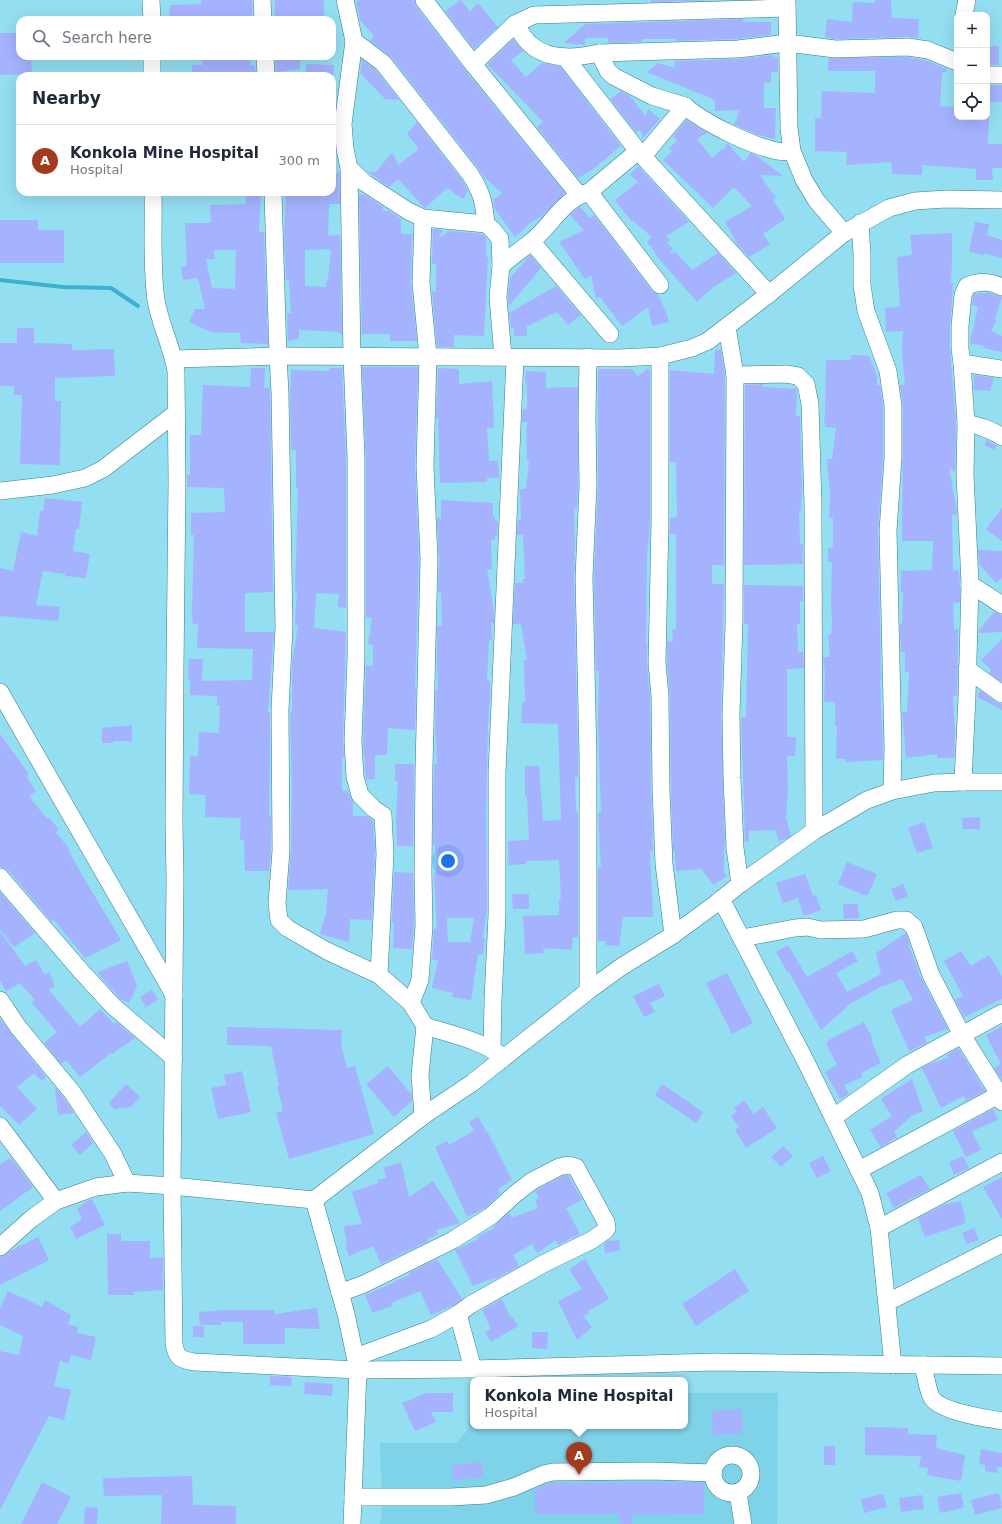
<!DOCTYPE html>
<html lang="en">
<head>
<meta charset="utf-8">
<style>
	body { margin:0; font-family:"DejaVu Sans",sans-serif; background:#f2f2f3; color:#1f2937 }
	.controls { position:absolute; right:12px; top:12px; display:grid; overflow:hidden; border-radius:8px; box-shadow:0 4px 16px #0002 }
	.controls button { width:36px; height:36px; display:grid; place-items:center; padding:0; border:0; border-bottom:1px solid #e0e1e3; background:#fff; color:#1f2937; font:20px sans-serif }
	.you { position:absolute; left:448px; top:861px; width:14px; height:14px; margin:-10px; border:3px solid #fff; border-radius:50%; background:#1a73e8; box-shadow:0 0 0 6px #1a73e833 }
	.badge { display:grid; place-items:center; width:26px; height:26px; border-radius:50%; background:#a23a1d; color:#fff; font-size:13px; font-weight:700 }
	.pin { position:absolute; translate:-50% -33px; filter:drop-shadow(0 1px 2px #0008) }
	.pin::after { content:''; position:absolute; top:21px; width:14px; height:12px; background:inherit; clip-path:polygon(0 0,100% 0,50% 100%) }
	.popup { position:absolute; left:470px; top:1377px; width:218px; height:52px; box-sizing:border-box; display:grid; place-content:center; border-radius:8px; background:#fff; filter:drop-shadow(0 1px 3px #0005); font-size:13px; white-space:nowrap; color:#747a83 }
	.popup b { font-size:15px; color:#1f2937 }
	.popup::after { content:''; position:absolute; left:50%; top:100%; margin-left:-8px; border:8px solid transparent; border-top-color:#fff }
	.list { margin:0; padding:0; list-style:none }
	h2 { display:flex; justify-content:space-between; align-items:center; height:52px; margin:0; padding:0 16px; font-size:17px }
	h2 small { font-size:13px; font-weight:400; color:#747a83 }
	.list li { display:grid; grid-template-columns:26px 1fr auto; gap:12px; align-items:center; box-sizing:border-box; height:72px; padding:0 16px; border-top:1px solid #e0e1e3 }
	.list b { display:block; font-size:15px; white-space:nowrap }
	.list p { margin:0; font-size:13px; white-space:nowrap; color:#747a83 }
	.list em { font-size:13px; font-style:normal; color:#747a83 }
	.icon { flex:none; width:22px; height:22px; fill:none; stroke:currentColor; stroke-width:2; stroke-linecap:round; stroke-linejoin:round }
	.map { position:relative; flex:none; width:1002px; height:1524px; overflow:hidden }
	.search { position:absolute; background:#fff; box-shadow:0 4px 16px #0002; left:16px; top:16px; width:320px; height:44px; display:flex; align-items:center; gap:10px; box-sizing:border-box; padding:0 14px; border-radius:12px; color:#747a83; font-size:15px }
	.panel { position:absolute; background:#fff; box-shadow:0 4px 16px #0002; left:16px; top:72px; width:320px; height:124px; border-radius:12px }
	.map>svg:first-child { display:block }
</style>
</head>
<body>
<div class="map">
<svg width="1002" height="1524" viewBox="0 0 1002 1524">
	<rect width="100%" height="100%" fill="#94def1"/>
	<polygon fill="#7fd3e8" points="472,1393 473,1426 685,1426 685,1393 778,1393 777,1524 380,1524 382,1508 380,1443 456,1443 468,1429"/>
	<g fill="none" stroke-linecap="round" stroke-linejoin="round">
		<polyline stroke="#3cb2cd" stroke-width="4" points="0,280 63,287 111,288 138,306"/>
	</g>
	<g fill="#a5b2fe" fill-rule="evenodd">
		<polygon points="201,0 252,0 252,20 169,20 170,5 201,4"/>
		<polygon points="275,0 324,0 324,20 274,20"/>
		<polygon points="360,0 414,0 416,6 465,70 565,193 542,216 530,223 515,237 494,208 493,200 502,193 483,176 478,168 391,57 370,41 374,36 360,20 356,2"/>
		<polygon points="461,0 470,12 478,3 498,27 474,49 445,11"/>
		<polygon points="651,0 715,0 651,2"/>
		<polygon points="875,0 891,0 892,18 919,19 918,38 908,37 835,39 825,37 827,19 852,22 853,2 875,3"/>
		<polygon points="743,19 743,22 771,22 771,35 737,39 676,41 676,39 642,39 642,42 608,43 608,38 585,38 585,45 564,43 585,24"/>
		<polygon points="0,33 20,33 20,56 31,56 32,74 0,75"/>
		<polygon points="513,39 523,51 511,60 526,77 542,63 560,66 621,146 592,170 578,178 537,127 543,122 487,64"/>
		<rect x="987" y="46" width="12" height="19"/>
		<polygon points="774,55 774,57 778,57 778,72 771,72 771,83 764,83 764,108 776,108 775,139 758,135 734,125 740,110 715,111 715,100 647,72 658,63 675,68 675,61 738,59"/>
		<polygon points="202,56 251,56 250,65 255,65 256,76 192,76 192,65 202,65"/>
		<polygon points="275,56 300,56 300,69 276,72"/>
		<polygon points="907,57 925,60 947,69 946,72 942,72 940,106 957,107 957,117 989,117 988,144 1002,144 1002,168 992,168 993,180 976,180 976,169 922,165 922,175 892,174 891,162 846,165 847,152 815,151 815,118 821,118 822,91 875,93 875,71 828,71 829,58"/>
		<polygon points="362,59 376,70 399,100 385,99 360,73"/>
		<polygon points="306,64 334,65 333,76 306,75"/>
		<rect x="987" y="85" width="15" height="17"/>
		<polygon points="621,91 630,96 646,117 648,109 660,119 642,139 642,133 639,130 636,132 610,99"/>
		<polygon points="686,120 707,133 697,139 712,158 723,148 724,150 727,143 744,162 751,153 754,154 783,176 760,175 776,198 773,200 785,219 763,234 770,244 749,257 735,242 736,241 725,222 752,206 734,187 713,208 663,160 672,151 669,148 677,141 673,136"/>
		<polygon points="417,122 462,180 468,191 463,199 447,188 425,208 398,179 389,187 368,172 376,172 392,152 398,165 419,149 407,134"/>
		<polygon points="638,166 689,222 666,236 670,240 667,243 673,249 670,253 671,254 675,252 692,270 718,253 736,273 712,288 697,302 655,254 656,253 647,242 652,237 633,221 632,222 615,200 638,182 630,175"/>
		<path d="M332,173H339L340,204H329L328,236L340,235L342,334H339L340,332L299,330V339L288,341L287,313H291L289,280H286L284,232L286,192H332ZM331,249L328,280L327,279L326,287L305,286V250Z"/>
		<path d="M246,192H261L259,232H264L268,344L241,343L240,333L211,332L189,322L195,309H205L198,278L183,280L181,267L187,266L185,223H211L210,205L246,204ZM214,250H236L235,289L212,288L206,259H215Z"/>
		<polygon points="359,194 365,195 383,207 383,211 389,211 401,219 401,234 412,234 411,284 417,341 390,341 390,334 362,334"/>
		<polygon points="580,207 590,218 594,215 652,291 658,295 666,312 669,322 652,326 648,307 622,326 600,297 596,298 591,275 585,279 559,242 584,230 570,215"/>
		<polygon points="0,220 38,220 38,230 64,230 64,263 0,263"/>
		<polygon points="975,222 989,224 987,235 1002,240 1002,258 984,253 984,255 969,252"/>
		<polygon points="433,229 443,230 438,239 449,231 482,234 486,237 486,257 488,257 484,336 454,335 454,347 437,347 432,291 436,292 436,264 432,264"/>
		<polygon points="952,233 952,258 951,283 953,283 952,300 950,325 950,349 956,423 955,473 949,466 957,514 952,515 953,570 959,571 960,584 960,602 953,603 954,629 958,629 958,650 957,696 953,696 955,735 954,758 937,758 937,754 906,758 902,712 907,712 909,672 905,672 905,652 901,652 900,624 902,624 903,592 901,592 901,571 932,570 933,541 902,541 903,406 900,385 905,385 902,352 903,331 886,332 885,308 900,307 897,257 912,255 910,235"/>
		<polygon points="530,255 541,268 509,306 508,297 510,278"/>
		<polygon points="556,286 581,315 568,325 557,312 527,326 527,336 514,336 514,327 511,328 509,313"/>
		<polygon points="982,293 991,293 1002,297 995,319 997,319 991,331 1002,336 1002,352 983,348 984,346 970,343 978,307 972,305 973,298 974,294"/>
		<polygon points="17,328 34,328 34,343 72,344 72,350 114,349 115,376 55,378 55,401 61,401 60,465 20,464 22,395 14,395 14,386 0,386 0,343 17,343"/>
		<polygon points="715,350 721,350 725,376 724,565 712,565 712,584 724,584 721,714 725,849 724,849 724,873 727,876 714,885 701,869 676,871 675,851 673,851 671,789 670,696 667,663 667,642 673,641 672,629 676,629 676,534 670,534 670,518 677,517 676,462 670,462 670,370 714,374"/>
		<polygon points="851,355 869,356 877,375 877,385 880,385 883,407 883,458 878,531 881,680 880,680 883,748 883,760 846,762 846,759 836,759 837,726 835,726 835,702 824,702 825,670 824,670 823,657 830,657 828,635 831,635 832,624 831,603 832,562 828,562 828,548 833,547 833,518 829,518 830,494 827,459 832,459 836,428 825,427 824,416 825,416 826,360 851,360"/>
		<polygon points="362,367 418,367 415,466 419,559 415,688 416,690 415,730 388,728 387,755 375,755 375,779 366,779 363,741 366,666 373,666 373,645 368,644 372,618 366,617 366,458"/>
		<polygon points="251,368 265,368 264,388 270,388 273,592 245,593 245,632 274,632 268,712 270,712 270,756 269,816 271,816 271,851 269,871 245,871 244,840 240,840 241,818 205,817 206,795 189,794 190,756 198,756 199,732 219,733 220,705 217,705 217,696 190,695 190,679 188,679 189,659 203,659 202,681 252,680 253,649 197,648 198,623 193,624 192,612 194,535 191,535 191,513 225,512 224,488 187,487 187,475 190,475 190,435 201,435 203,385 250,387"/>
		<polygon points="330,368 342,368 346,458 346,608 338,607 339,594 316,593 314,628 346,632 343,741 344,757 342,757 342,791 348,791 353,803 353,816 367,816 373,821 375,849 372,920 350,919 349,942 320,934 326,913 328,889 288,890 291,851 292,789 290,711 292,711 292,664 298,625 295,625 297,591 295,591 298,488 296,488 296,450 291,450 290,386 291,386 291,370 329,371"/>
		<polygon points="438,368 459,369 459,384 492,381 494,428 487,428 489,461 498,461 499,478 487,478 487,482 440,483 438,418 436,418"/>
		<polygon points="598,369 632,369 638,376 647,369 650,369 650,521 647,557 646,643 647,643 647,664 650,697 651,789 653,851 650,851 653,917 623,917 619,946 606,945 606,941 598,941 598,868 601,867 598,813 601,813 598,724 599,671 596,671 594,578 598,485"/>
		<polygon points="526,371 546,372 546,388 578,387 578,485 577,508 574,508 575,544 574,578 578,757 578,777 575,777 576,812 578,812 578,937 573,937 572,950 543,948 544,953 525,954 523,916 559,915 559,899 561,898 559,860 526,861 526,864 509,865 508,841 529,840 527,796 525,796 525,766 539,766 543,821 561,820 558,724 521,723 522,702 525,702 524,660 527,660 521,624 513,624 515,583 523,583 523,579 525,579 523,535 517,535 518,520 521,520 520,489 526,489 529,461 527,461 526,428 528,422 522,422 523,409 527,409 527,383 525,383"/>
		<polygon points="974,375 994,378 990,391 974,390"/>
		<polygon points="763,384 763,387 797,389 796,416 800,416 802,489 801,511 799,511 800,544 803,544 803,564 744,565 745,385"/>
		<polygon points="987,440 997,446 994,450 984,445"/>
		<polygon points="45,498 82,502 79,529 76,529 73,551 90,554 86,578 65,576 65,574 43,571 36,605 60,607 58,621 0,616 0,568 13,571 21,532 37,536 40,511 43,511"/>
		<path d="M441,500L493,503V516H495V521H498L497,536H495V540H491L492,569H487L494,612V623H491L492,639L489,640L487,681H490V704H489L488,726L486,811L487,908L483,938L485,939L483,955L478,954L471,1000L452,997L453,993L432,988L438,960H432L434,928L437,929L434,872H436L437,851H435V845H433L434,764H437L436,735H435L436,690H438L437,658V626H442L441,592H438L439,559L437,518L441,519ZM447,918H474L470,942H448Z"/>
		<polygon points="1002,508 1002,541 986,529"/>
		<polygon points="978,550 1002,551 1002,578 996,583 979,564"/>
		<polygon points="744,585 803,586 803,601 800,601 800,624 797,624 798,652 803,652 804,668 787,669 787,737 796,737 795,756 787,756 788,788 786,818 791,836 786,839 778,841 776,830 749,831 749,841 745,842 741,717 746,717 748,624 744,624"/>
		<polygon points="994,612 1002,615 1002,632 979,633 979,630"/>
		<polygon points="1002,639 1002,682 989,673 991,670 981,660"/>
		<polygon points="980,690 996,702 1002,704 1002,710 977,697"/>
		<polygon points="132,725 132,741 113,741 113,743 102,743 102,728"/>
		<polygon points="0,734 29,774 26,776 36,791 29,796 47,819 50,818 58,829 56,832 70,850 69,851 82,875 121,940 85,958 54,920 51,921 8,870 0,867"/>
		<polygon points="395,764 414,764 413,846 397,846 396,817 398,781 395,781"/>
		<polygon points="980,817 980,829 963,829 962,818"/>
		<polygon points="924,822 933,848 917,853 908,828"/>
		<polygon points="847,862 877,874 868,895 864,895 838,884"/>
		<polygon points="394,872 413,873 414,926 412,949 393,948 394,923 392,923 392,920"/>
		<polygon points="805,874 813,896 816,895 821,910 804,916 798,898 783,903 776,883"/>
		<polygon points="903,884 908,896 896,901 891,889"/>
		<polygon points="0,892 35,933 14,947 0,929"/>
		<polygon points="512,894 529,894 529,909 513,909"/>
		<polygon points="843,904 858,904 859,918 844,919"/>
		<polygon points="0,931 25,966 36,960 45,975 49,972 55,986 49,990 80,1027 100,1009 114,1024 116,1022 135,1038 112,1054 111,1053 80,1077 66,1060 61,1064 44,1043 57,1032 32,1003 35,1000 20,983 6,991 0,981"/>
		<polygon points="906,933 910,945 909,946 920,974 919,974 948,1029 924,1037 927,1043 909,1051 891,1010 913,1000 902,979 884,986 884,985 850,1004 821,1030 789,972 788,973 776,952 788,945 807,977 852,951 858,961 836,973 847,992 881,974 876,953"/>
		<polygon points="961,951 971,966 989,955 1002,976 1002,999 964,1017 955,1000 963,996 944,961"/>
		<polygon points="127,961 137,986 129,1003 120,999 97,972"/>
		<polygon points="727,973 753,1023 732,1034 706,983"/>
		<polygon points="659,984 665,996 650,1003 655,1012 644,1017 633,996"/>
		<polygon points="152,990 158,1000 146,1007 140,997"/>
		<polygon points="0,1019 46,1077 42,1081 34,1073 17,1087 37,1109 19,1125 0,1106"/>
		<polygon points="864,1022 873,1039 871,1040 881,1063 861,1073 863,1077 844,1085 849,1094 840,1099 825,1072 837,1065 826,1043 828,1042 827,1041"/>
		<polygon points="1002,1026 1002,1080 994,1068 1001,1064 986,1035"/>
		<polygon points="227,1027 342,1030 341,1044 347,1068 355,1066 374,1134 289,1159 276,1113 283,1111 277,1086 279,1086 271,1046 227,1045"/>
		<polygon points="958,1048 985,1091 966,1101 964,1096 941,1108 922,1068 932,1063 948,1058 947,1055"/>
		<polygon points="388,1066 411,1094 412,1101 394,1117 366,1084"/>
		<polygon points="242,1071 251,1112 218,1119 211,1088 226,1085 224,1075"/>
		<polygon points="912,1079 923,1111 911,1116 894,1132 897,1137 881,1147 870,1130 892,1116 881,1099"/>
		<polygon points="126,1084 140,1097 131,1107 114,1109 109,1103"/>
		<polygon points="662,1084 703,1112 696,1123 655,1095"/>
		<polygon points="55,1087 64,1098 74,1113 58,1115"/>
		<polygon points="744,1100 754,1114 763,1107 777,1128 746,1148 735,1130 739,1127 731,1116 737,1111 734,1108"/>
		<polygon points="993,1109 998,1120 972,1131 981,1150 966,1157 953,1131"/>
		<polygon points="478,1117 489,1135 512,1180 498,1189 500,1194 485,1208 467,1217 435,1147 447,1141 449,1145 474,1131 469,1122"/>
		<polygon points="86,1132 93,1143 80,1155 71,1145"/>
		<polygon points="783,1146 793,1156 781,1167 771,1157"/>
		<polygon points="823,1156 831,1171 817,1178 809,1163"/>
		<polygon points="963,1156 969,1168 954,1175 949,1162"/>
		<polygon points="11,1158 33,1187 0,1211 0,1164"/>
		<polygon points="401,1162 409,1197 433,1181 460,1223 436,1230 438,1234 427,1239 428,1241 381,1264 373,1246 349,1256 345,1245 347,1245 344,1226 362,1224 352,1192 378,1183 377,1180 387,1178 383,1168"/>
		<polygon points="568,1175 582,1200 566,1208 580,1234 558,1245 556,1240 537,1253 532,1244 513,1255 519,1266 495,1279 494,1278 473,1286 455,1250 478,1239 477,1237 494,1228 493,1227 509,1213 512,1218 538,1208 535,1200 539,1198 535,1191 562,1176"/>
		<polygon points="921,1175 930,1189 894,1208 886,1193"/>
		<polygon points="1002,1177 1002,1219 983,1187"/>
		<polygon points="92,1199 105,1225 76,1239 70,1227 82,1219 77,1209 87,1201"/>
		<polygon points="961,1201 966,1223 925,1237 918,1218 943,1205"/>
		<polygon points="974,1228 979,1240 967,1244 962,1233"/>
		<polygon points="107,1234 121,1234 121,1241 150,1241 150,1258 163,1257 163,1290 134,1292 134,1295 108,1295"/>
		<polygon points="38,1237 49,1260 0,1285 0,1257 6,1255 10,1251"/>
		<polygon points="619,1240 620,1251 605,1253 604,1244 607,1241"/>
		<polygon points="437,1259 462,1299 452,1306 431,1315 420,1291 391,1303 392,1306 372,1313 365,1295 393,1283 393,1282 410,1275 409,1273"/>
		<polygon points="585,1259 609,1299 588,1311 589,1313 583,1316 592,1327 577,1340 558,1301 582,1289 569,1269"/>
		<polygon points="735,1269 749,1291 696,1326 682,1304"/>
		<polygon points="8,1291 42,1307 45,1300 71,1315 68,1324 78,1327 77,1333 96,1337 91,1360 71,1355 68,1364 60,1360 54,1386 71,1390 64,1420 49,1416 0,1510 0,1351 19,1355 23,1336 0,1325 0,1308"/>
		<polygon points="502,1299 510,1317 512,1316 518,1326 491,1342 485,1332 491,1329 482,1310"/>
		<polygon points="317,1308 320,1329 285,1328 285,1344 243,1344 243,1322 221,1322 221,1325 200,1325 199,1312 226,1310 274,1310 274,1314"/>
		<rect x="193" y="1326" width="11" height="11"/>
		<polygon points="532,1332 548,1332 547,1349 532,1348"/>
		<polygon points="270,1376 292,1377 291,1386 270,1385"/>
		<polygon points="305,1382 333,1384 332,1396 304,1394"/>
		<polygon points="426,1393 453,1393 453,1412 431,1412 436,1422 415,1431 402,1403"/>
		<polygon points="741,1409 743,1433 713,1435 711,1411"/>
		<polygon points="865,1427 908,1428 908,1434 937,1435 936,1448 965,1455 961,1481 927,1475 928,1468 919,1467 921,1456 865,1455"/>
		<rect x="824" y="1446" width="11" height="19"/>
		<polygon points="981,1449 1002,1453 1002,1467 997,1467 997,1473 985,1471 985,1465 979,1464"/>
		<polygon points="482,1462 483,1477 453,1480 452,1465"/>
		<polygon points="192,1476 193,1505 236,1506 236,1524 161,1524 162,1495 104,1496 103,1478"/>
		<polygon points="42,1482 71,1497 57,1524 21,1524"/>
		<polygon points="684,1482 704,1483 704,1514 632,1515 632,1524 620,1524 619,1514 535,1514 535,1489 550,1483"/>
		<polygon points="961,1493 964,1508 940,1513 937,1497"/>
		<polygon points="999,1493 1002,1508 975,1515 971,1500"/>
		<polygon points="883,1494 887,1507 864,1513 861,1499"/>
		<polygon points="922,1495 924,1509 901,1512 899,1498"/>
		<polygon points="85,1507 98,1508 97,1524 84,1524"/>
	</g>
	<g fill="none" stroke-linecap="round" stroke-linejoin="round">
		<g stroke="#347f90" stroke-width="18">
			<g id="minor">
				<polyline points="151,0 152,20"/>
				<polyline points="262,0 263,20"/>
				<polyline points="345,0 354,41 343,124 345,149 349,168 365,183 408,211 423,218 486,224 493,230 500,239 501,266 498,297 503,357"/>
				<polyline points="424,0 473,64 515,24 534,15 787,8"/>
				<polyline points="787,0 789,128 792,151 804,180 816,200 844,233"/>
				<polyline points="964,15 967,0"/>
				<path d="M515,24C520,31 524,39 530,44C548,61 577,58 599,53L738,49L787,43L835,49L908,47L928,50L957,62"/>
				<path d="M354,41L383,63L470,174C482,193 484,202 486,224"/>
				<polyline points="599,53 608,71 613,76 652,96 685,106"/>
				<polyline points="152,56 152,76"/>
				<polyline points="265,56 266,76"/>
				<polyline points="565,57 638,151 769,294"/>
				<polyline points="473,64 579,195"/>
				<polyline points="987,75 1002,75"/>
				<path d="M643,156L685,106C704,123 752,146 777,151C782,152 787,151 792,151"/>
				<polyline points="349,168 352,357 356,458 356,657 353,741 355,777 360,795 374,809 383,815 385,854 379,975"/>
				<polyline points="273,192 278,356 280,393 284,627 280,710 281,851 277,903 279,920 287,928 327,951 379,975 411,1003 425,1026 420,1075 423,1116"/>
				<polyline points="589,192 660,285"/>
				<polyline points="860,223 862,254 862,285 866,311 888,371 893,406 893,458 888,531 893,748 892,791"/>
				<polyline points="532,242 610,334"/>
				<path d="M501,266C511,257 521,250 531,242C551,226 563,199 589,192L638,151"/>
				<polyline points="727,327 735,375 734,623 731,714 732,778 735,848 740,884"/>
				<polyline points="660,356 660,521 657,663 660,696 661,789 664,864 673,935"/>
				<polyline points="588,357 587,418 588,485 584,578 588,757 588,991"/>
				<polyline points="174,359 278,356 619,358 660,356 692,348 708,341 769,294 844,233 889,208 915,201 946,199 1002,200"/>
				<polyline points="962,363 1002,369"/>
				<polyline points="735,375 786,374 798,376 806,384 810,404 813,506 814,831"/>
				<path d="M966,423C979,426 991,429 1002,437"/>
				<polyline points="0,491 53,485 85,478 103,469 176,413"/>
				<polyline points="970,584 1002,605"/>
				<polyline points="967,669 1002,694"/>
				<polyline points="0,692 174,995"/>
				<path d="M963,782L967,697L970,584L965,474L966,423L962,363L960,349V326L963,295L967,286C980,281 990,281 1002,287"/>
				<polyline points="0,877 80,970 113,1006 174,1058"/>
				<polyline points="721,899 807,1064 870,1193 879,1228 893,1365"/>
				<polyline points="742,938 795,928 807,927 821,930 864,929 897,920 906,920 914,927 931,975 962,1035 994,1086 1002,1102"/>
				<polyline points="0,1000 18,1027 72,1092 113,1154 127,1183"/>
				<polyline points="411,1003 420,980 424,926 423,872 424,768 429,559 425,466 428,356 421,283 423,218"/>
				<path d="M425,1026C450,1034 479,1040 501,1055"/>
				<polyline points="492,1050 493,1000 497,915 497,773 515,358"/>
				<polyline points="834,1117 907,1065 1002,1013"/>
				<polyline points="0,1126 56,1201"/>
				<polyline points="859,1170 1002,1093"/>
				<path d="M314,1200L172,1186L174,1344C177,1359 180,1359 194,1362L358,1370L473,1369L715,1362L1002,1366"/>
				<polyline points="879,1228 1002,1162"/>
				<path d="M0,1247L31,1219L56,1201L96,1187L127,1183L172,1186L175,879L174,822L175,669L177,481L176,371C172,347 160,324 156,300C151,265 154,227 153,192"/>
				<polyline points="340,1293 364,1284 453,1240 491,1216 515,1194 532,1181 559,1167 568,1165 576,1167 606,1222 607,1228 606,1230 592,1240 545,1263 470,1305 458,1314 431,1329 356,1357"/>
				<polyline points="888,1302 1002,1244"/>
				<polyline points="458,1314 473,1369"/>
				<path d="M923,1365C925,1372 928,1393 932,1398C941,1412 986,1418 1002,1421"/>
				<circle cx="732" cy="1474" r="19"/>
				<polyline points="738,1493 743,1524"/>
				<polyline points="353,1497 451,1497 486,1495 514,1487 544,1474 553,1472 652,1471 713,1473"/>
				<polyline points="352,1524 358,1370 346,1314 314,1200 423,1116 472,1083 588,991 621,967 673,935 714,905 740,884 814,831 867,800 892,791 934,783 963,782 1002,782"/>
			</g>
		</g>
		<use href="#minor" stroke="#fff" stroke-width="17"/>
	</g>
</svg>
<div class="controls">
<button>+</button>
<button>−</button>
<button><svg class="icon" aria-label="locate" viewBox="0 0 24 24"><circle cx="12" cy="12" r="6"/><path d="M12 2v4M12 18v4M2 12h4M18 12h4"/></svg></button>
</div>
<div class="you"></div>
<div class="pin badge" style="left:579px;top:1475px">A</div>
<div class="popup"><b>Konkola Mine Hospital</b>Hospital</div>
<div class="search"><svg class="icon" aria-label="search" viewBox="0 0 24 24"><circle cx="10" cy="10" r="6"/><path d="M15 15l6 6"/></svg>Search here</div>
<section class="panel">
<h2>Nearby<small></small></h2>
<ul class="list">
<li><span class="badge">A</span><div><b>Konkola Mine Hospital</b><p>Hospital</p></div><em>300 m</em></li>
</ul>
</section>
</div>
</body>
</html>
